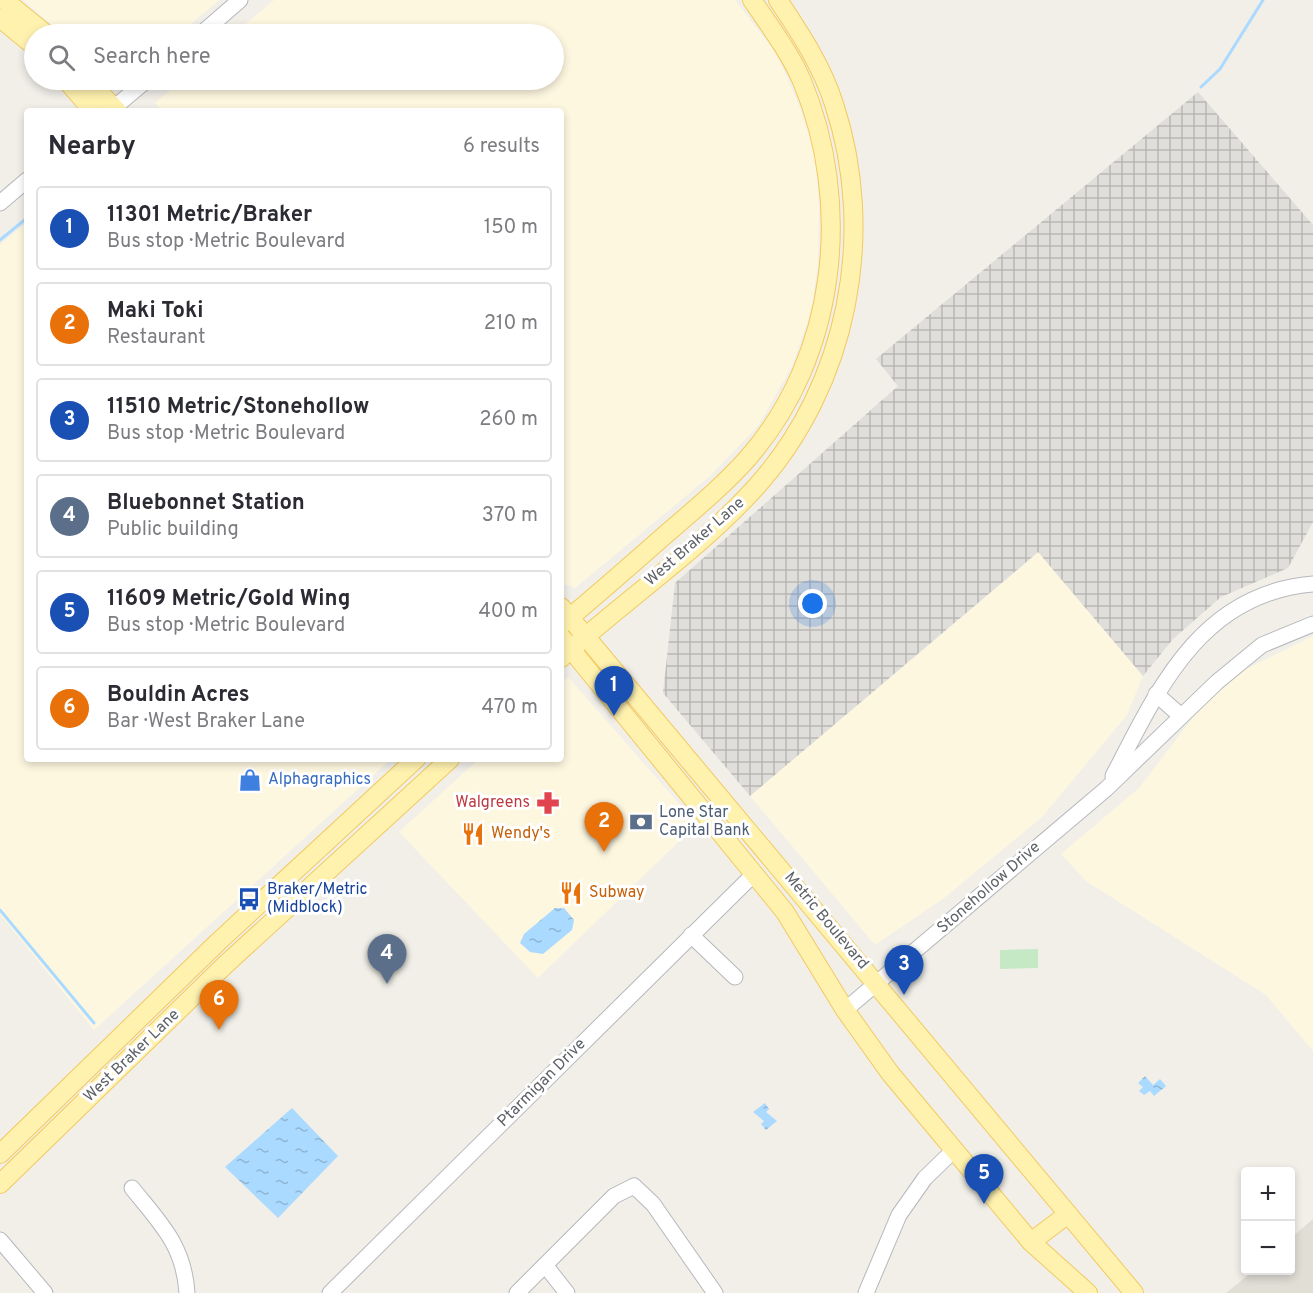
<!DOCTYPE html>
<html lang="en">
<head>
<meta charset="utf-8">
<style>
	body { margin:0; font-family:Overpass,sans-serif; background:#f7f7f7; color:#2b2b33 }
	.controls { position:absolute; right:18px; bottom:18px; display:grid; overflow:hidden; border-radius:6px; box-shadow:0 3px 9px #0003 }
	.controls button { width:54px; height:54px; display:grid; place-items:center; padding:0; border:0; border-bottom:2px solid #e1e1e2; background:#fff; color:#2b2b33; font:30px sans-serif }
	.you { position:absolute; left:813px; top:604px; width:21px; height:21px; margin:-15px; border:4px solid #fff; border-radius:50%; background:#1a73e8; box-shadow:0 0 0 9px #1a73e833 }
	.badge { display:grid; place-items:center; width:39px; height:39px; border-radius:50%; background:#7c3aed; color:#fff; font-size:20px; font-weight:700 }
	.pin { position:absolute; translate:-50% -50px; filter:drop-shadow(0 2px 3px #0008) }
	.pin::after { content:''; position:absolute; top:32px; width:21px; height:18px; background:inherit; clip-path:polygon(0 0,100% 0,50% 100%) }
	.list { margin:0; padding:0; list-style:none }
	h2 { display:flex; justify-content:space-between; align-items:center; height:78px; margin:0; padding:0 24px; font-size:26px }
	h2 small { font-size:20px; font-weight:400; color:#7c7c81 }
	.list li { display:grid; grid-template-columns:39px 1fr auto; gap:18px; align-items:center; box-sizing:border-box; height:84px; margin:0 12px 12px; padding:0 12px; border:2px solid #e1e1e2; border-radius:6px }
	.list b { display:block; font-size:22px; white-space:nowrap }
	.list p { margin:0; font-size:20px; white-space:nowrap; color:#7c7c81 }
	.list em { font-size:20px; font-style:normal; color:#7c7c81 }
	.icon { flex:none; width:33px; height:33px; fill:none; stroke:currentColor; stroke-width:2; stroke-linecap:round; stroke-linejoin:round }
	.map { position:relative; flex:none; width:1313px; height:1293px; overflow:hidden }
	.search { position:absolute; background:#fff; box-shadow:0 3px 9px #0003; left:24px; top:24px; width:540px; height:66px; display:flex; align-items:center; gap:15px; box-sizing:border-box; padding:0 21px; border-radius:33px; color:#7c7c81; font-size:22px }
	.panel { position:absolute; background:#fff; box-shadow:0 3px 9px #0003; left:24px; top:108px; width:540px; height:654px; border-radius:6px }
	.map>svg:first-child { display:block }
</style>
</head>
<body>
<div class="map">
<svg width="1313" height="1293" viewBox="0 0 1313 1293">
	<defs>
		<pattern id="industrial-grid" width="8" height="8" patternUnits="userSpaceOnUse" patternTransform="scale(1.5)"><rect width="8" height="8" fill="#e0deda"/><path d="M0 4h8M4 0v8" fill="none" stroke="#b9b8b5"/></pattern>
		<pattern id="water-ripples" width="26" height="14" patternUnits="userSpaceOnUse" patternTransform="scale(1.5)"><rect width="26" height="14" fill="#aadaff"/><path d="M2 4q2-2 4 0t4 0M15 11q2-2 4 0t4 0" fill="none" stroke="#8eb4d2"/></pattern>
	</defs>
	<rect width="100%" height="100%" fill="#f1efe8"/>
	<g fill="#fef7e0">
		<polygon points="23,0 219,0 179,34 62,34"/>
		<polygon points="274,0 735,0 776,53 799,105 815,154 819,207 818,263 811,313 792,366 758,426 710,476 575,588 561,583 561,111 162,111 155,103 182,80 554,80 554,34 234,34"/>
		<polygon points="27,222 27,759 391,759 94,1030 0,914 0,245"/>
		<polygon points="1039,552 1143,676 1127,715 1042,817 944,898 875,945 750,796"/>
		<polygon points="1313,636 1313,1051 1266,995 1086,881 1061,854 1139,788 1198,711 1244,670"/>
		<polygon points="568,677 697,824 538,978 399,832 479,759 561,759 561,684"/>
	</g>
	<polygon fill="url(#industrial-grid)" points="1198,92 1313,225 1313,522 1288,568 1221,597 1173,639 1143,676 1038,552 750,796 663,693 675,583 898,386 876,359"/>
	<polygon fill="#e1ded6" points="1313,1219 1313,1293 1226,1293 1253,1271 1290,1270 1291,1238"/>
	<polygon fill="#c5e8c5" points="1038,949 1038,968 1000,969 1000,950"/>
	<g fill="url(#water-ripples)">
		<polygon points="555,908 564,908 574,920 572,930 543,954 530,952 520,943 524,934"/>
		<polygon points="1145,1076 1153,1085 1160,1079 1166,1086 1154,1096 1150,1091 1144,1095 1139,1091 1143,1087 1138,1083"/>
		<polygon points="765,1103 769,1109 766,1112 777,1121 766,1130 761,1124 764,1121 753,1112"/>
		<polygon points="292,1108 338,1156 278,1218 225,1167"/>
	</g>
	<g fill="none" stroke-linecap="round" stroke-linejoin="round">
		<g stroke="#aadaff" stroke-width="3">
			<polyline points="1201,87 1220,69 1263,0"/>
			<polyline points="0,240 27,218"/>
			<polyline points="0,910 94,1023"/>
		</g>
		<g stroke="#b5b8bc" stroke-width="17">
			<g id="minor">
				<polyline points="201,34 240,0"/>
				<polyline points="110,111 147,80"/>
				<polyline points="0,203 27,180"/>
				<polyline points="1156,694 1181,716"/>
				<path d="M1113,776C1158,689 1201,593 1313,584"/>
				<polyline points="691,935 735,977"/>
				<polyline points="845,1010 1106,789 1217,682 1262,645 1313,624"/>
				<path d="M132,1188C160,1223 184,1245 187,1293"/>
				<polyline points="0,1240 45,1293"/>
				<polyline points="545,1265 567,1293"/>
				<polyline points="330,1293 755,873"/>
				<polyline points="517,1293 614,1196 634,1186 653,1204 715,1293"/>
				<polyline points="866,1293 899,1215 925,1178 954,1150"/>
			</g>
		</g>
		<g stroke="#f2c960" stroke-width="20">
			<g id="major">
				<polyline points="4,0 46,34"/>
				<polyline points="0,18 34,46"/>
				<polyline points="66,80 93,111"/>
				<polyline points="88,80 117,111"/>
				<polyline points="561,607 1134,1293"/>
				<path d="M562,624C597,595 631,565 665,535C694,510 723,486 748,458C837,356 853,204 802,81C790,53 769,25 752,0"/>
				<polyline points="561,637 785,912 845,1010 890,1073 1031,1242 1088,1293"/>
				<path d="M561,658C625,600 698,551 756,487C848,385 877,234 834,104C822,66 800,33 778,0"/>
				<polyline points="0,1154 218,942 416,759"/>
				<polyline points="0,1184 225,965 450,759"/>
				<polyline points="1031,1242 1068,1214"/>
			</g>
		</g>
		<use href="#minor" stroke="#fff" stroke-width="15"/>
		<use href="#major" stroke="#fff2af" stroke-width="18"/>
	</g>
	<defs>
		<g id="shop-bare" transform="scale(1.8)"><path d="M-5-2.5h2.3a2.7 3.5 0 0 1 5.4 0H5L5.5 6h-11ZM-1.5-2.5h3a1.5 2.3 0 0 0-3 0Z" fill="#3f7fe0" stroke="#fff" stroke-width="2.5" paint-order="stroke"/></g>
		<g id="pharmacy-bare" transform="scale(1.8)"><path d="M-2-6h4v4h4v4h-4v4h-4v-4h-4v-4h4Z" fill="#e0444e" stroke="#fff" stroke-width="2.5" paint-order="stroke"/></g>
		<g id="bank-bare" transform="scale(1.8)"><path d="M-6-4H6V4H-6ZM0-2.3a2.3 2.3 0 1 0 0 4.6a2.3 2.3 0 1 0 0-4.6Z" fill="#5c6f8a" stroke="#fff" stroke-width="2.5" paint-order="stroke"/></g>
		<g id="restaurant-bare" transform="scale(1.8)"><path d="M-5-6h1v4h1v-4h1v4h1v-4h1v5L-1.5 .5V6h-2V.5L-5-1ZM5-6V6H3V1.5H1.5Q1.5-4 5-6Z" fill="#e8710a" stroke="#fff" stroke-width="2.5" paint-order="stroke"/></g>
		<g id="bus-bare" transform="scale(1.8)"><path d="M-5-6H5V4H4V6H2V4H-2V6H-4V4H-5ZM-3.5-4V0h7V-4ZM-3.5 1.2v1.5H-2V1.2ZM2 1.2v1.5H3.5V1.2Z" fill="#1a4fb4" stroke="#fff" stroke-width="2.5" paint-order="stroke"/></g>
	</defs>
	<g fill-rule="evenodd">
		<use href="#shop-bare" x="250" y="780"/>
		<use href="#pharmacy-bare" x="548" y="803"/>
		<use href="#bank-bare" x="641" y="822"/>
		<use href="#restaurant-bare" x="473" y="834"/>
		<use href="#restaurant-bare" x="571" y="893"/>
		<use href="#bus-bare" x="249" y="899"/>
	</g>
	<g text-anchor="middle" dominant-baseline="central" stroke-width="6" stroke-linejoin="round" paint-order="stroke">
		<g font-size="16" fill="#5f6368" stroke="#fff">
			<text transform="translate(695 542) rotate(-41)">West Braker Lane</text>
			<text transform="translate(989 888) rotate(-41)">Stonehollow Drive</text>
			<text transform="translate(826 921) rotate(50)">Metric Boulevard</text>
			<text transform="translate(132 1056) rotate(-44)">West Braker Lane</text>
			<text transform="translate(542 1083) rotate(-45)">Ptarmigan Drive</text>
		</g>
		<g font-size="16" fill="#366cbe" stroke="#fff" text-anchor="start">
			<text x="268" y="780">Alphagraphics</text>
		</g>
		<g font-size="16" fill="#be3a42" stroke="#fff" text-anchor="end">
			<text x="530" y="803">Walgreens</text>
		</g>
		<g font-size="16" fill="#4e5e75" stroke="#fff" text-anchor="start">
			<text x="659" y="813">Lone Star<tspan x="659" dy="18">Capital Bank</tspan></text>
		</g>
		<g font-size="16" fill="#c56008" stroke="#fff" text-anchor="start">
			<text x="491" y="834">Wendy's</text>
			<text x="589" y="893">Subway</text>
		</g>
		<g font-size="16" fill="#164399" stroke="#fff" text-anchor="start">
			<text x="267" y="890">Braker/Metric<tspan x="267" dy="18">(Midblock)</tspan></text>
		</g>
	</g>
</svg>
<div class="controls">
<button>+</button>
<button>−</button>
</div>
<div class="you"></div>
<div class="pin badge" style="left:614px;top:716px;background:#1a4fb4">1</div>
<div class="pin badge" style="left:604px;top:852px;background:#e8710a">2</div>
<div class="pin badge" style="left:904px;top:995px;background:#1a4fb4">3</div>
<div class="pin badge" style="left:387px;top:984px;background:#5c6f8a">4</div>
<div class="pin badge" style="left:984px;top:1204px;background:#1a4fb4">5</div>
<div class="pin badge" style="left:219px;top:1030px;background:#e8710a">6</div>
<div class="search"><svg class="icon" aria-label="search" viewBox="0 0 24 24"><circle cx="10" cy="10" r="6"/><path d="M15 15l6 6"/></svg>Search here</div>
<section class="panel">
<h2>Nearby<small>6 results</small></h2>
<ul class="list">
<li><span class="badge" style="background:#1a4fb4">1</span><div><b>11301 Metric/Braker</b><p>Bus stop · Metric Boulevard</p></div><em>150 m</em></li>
<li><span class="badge" style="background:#e8710a">2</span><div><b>Maki Toki</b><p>Restaurant</p></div><em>210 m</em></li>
<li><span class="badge" style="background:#1a4fb4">3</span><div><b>11510 Metric/Stonehollow</b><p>Bus stop · Metric Boulevard</p></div><em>260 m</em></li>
<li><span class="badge" style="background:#5c6f8a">4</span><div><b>Bluebonnet Station</b><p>Public building</p></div><em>370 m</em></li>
<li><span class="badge" style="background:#1a4fb4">5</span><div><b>11609 Metric/Gold Wing</b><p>Bus stop · Metric Boulevard</p></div><em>400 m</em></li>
<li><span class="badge" style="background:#e8710a">6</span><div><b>Bouldin Acres</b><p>Bar · West Braker Lane</p></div><em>470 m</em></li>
</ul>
</section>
</div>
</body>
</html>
